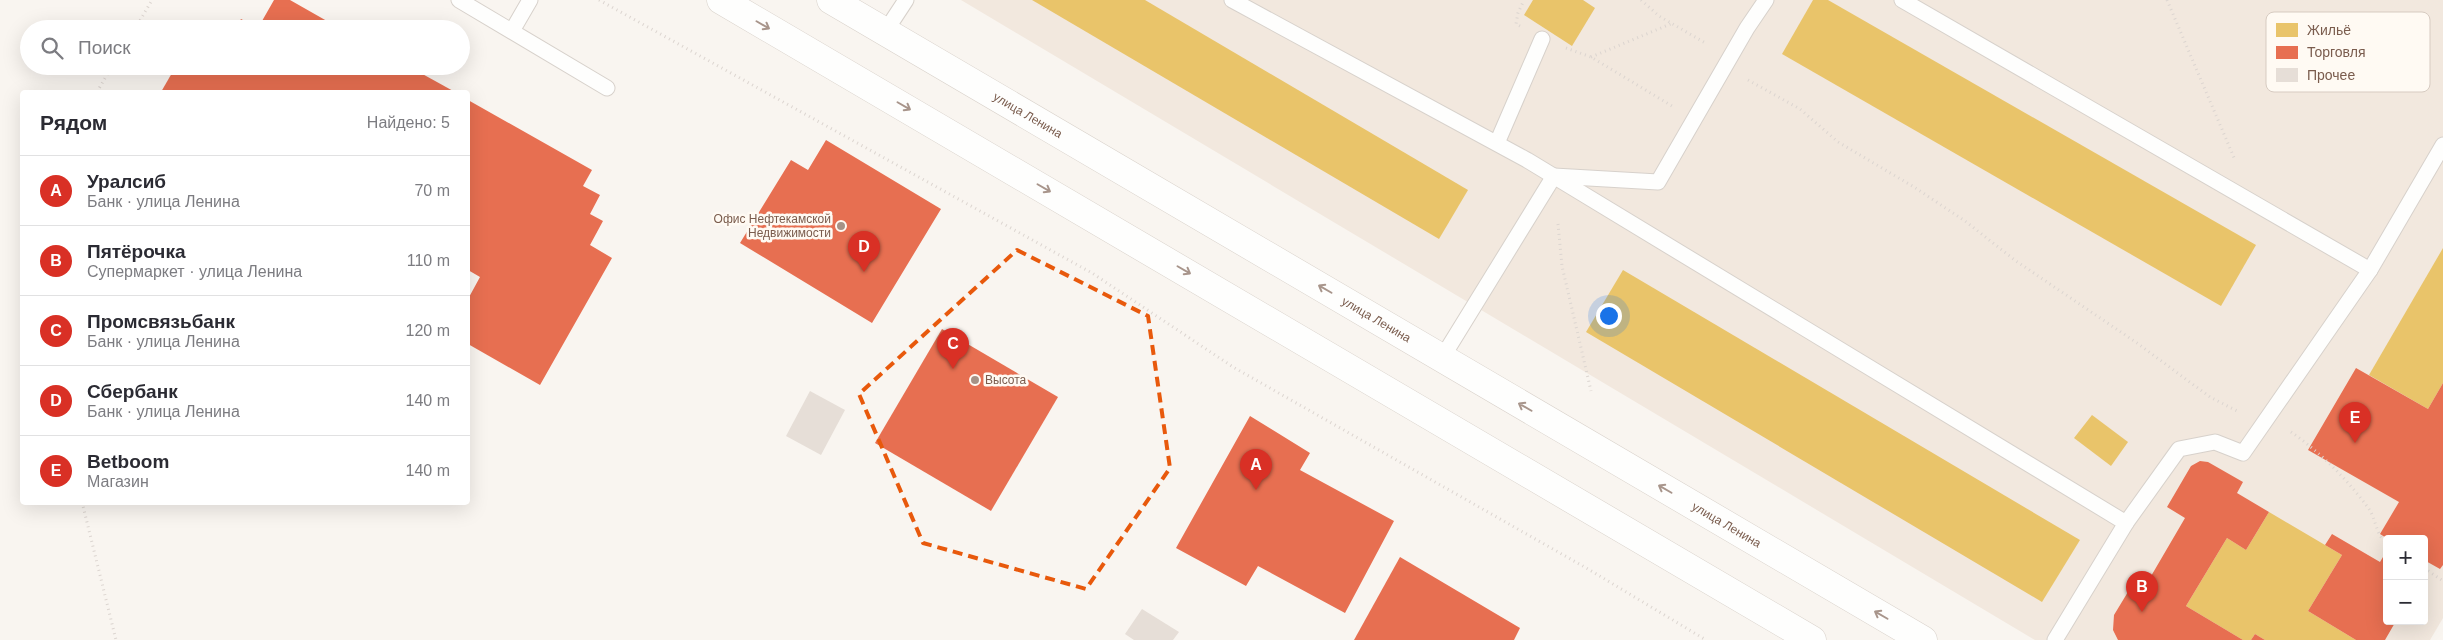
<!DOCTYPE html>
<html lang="ru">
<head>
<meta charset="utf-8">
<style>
	body { margin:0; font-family:Arial,sans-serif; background:#f7f7f7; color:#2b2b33 }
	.controls { position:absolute; right:15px; bottom:15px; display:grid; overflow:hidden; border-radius:5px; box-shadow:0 5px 20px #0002 }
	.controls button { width:45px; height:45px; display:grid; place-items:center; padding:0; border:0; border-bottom:1px solid #e1e1e2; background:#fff; color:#2b2b33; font:25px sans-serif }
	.you { position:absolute; left:1608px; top:315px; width:18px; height:18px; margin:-12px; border:4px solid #fff; border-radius:50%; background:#1a73e8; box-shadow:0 0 0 8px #1a73e833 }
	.badge { display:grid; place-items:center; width:32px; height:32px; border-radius:50%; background:#d93025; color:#fff; font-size:16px; font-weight:700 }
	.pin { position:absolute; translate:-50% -41px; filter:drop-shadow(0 1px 2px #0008) }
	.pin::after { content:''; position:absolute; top:26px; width:18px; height:15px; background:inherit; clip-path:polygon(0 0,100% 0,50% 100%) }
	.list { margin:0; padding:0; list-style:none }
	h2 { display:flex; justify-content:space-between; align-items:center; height:65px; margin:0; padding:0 20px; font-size:21px }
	h2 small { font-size:16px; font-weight:400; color:#7c7c81 }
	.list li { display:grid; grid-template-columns:32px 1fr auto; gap:15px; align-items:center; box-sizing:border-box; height:70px; padding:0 20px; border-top:1px solid #e1e1e2 }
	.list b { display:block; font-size:19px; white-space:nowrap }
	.list p { margin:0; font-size:16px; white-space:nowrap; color:#7c7c81 }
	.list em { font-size:16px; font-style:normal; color:#7c7c81 }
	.icon { flex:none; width:28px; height:28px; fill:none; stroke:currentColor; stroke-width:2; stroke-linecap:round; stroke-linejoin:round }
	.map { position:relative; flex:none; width:2443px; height:640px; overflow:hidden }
	.search { position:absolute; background:#fff; box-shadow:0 5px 20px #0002; left:20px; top:20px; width:450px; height:55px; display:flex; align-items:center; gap:12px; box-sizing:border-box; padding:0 18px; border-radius:28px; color:#7c7c81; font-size:19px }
	.panel { position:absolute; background:#fff; box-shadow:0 5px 20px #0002; left:20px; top:90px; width:450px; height:415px; border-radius:5px }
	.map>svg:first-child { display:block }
</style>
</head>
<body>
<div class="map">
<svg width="2443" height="640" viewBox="0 0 2443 640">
	<rect width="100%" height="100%" fill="#f9f5f0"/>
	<path fill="#f2e8de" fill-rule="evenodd" d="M961,0H2443V618L2430,640H2035ZM2387,539H2424V621H2387Z"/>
	<g fill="#e9c46a">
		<polygon points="1032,0 1145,0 1468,190 1439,239"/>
		<polygon points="1533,0 1583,0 1595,8 1572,46 1524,15"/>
		<polygon points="1813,0 1828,0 2256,245 2221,306 1782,54"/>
		<polygon points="2443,248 2443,383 2428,409 2369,375"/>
		<polygon points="1623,270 2080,540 2042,602 1586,332"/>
		<polygon points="2092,415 2128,442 2111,466 2074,438"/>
		<polygon points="2269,512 2342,555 2308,611 2356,640 2265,640 2255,634 2251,640 2243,640 2186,606 2227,538 2246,550"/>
	</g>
	<g fill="#e76f51">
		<polygon points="274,0 290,0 341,29 235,29 241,19 258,28"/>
		<polygon points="219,24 228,29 216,29"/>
		<polygon points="176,66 408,66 455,92 161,92"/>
		<polygon points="468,100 592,170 583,186 600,195 590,214 603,221 590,245 612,258 540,385 468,344 468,299 480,277 468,270"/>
		<polygon points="826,140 941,209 872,323 740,243 791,160 808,170"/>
		<polygon points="942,329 1058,397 991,511 875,443"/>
		<polygon points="2356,368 2428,409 2443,383 2443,565 2440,569 2424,560 2424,539 2388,539 2380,534 2399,502 2308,450"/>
		<polygon points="1250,416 1310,453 1300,470 1394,521 1345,613 1258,566 1246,586 1176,548"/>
		<polygon points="2200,461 2208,462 2243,482 2237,493 2269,512 2246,550 2227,538 2186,606 2243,640 2118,640 2113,630 2114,615 2137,577 2147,583 2185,518 2167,507 2191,466"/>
		<polygon points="2332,534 2380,562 2383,557 2387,559 2387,621 2396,621 2385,640 2356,640 2308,611 2342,555 2325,545"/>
		<polygon points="1400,557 1520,628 1514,640 1354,640"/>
		<polygon points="2255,634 2265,640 2251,640"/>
	</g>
	<g fill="#e6ded7">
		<polygon points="810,391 845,410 821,455 786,436"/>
		<polygon points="1142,609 1179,632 1173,640 1134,640 1125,634"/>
	</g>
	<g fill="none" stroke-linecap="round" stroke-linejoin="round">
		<g stroke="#d7d1cb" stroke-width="17">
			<g id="lane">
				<polyline points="459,0 607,88"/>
				<polyline points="1232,0 1527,160 2126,523 2055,640"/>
				<polyline points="1902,0 2370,270"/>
				<polyline points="512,31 530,0"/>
				<polyline points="885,32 906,0"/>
				<polyline points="1497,143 1542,39"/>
				<polyline points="1442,358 1554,176 1658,182 1747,28 1766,0"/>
				<polyline points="2126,523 2179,449 2215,442 2243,453 2370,270 2443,145"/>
			</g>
		</g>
		<g stroke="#d9d2cb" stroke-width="29">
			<g id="secondary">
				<polyline points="721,0 1812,640"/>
				<path id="s1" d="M831,0L1923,640"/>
			</g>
		</g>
		<g stroke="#dcd5d0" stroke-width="3" stroke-dasharray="1 4" stroke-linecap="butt">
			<polyline points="599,0 1092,273 1233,367 1588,569 1706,640"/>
			<polyline points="1641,0 1659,16 1707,44"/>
			<polyline points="2167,0 2235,160"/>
			<polyline points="1520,26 1516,24 1518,13 1524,0"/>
			<polyline points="135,29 152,0"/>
			<polyline points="1566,48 1591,57 1672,106"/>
			<polyline points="1591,57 1673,23"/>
			<polyline points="1748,80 1800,109 1838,142 1914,187 1965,221 2016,261 2137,343 2210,397 2239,412"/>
			<polyline points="97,92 112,66"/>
			<polyline points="1558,224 1562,266 1591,391"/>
			<polyline points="22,256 22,264"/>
			<path d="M2291,432C2320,452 2348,480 2369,509C2376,519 2376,536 2387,543"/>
			<polyline points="82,502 116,640"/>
			<polyline points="2424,568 2443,581"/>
		</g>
		<use href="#lane" stroke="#fefefd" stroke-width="15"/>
		<use href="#secondary" stroke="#fefefd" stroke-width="28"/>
	</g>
	<defs><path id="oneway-shaft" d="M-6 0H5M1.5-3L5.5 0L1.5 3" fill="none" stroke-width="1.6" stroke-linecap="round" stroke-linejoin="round" transform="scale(1.25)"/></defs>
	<g stroke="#a8958b">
		<use href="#oneway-shaft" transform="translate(763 25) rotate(30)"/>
		<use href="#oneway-shaft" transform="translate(904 106) rotate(30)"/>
		<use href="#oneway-shaft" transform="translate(1044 188) rotate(30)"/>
		<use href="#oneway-shaft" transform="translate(1184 270) rotate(30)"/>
		<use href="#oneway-shaft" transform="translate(1325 289) rotate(-150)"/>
		<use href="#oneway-shaft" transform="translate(1525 407) rotate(-150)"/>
		<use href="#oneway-shaft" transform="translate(1665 489) rotate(-150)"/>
		<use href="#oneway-shaft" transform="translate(1881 615) rotate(-150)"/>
	</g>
	<path fill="none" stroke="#e8590c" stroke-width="4" stroke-dasharray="10 6" stroke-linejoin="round" d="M1017,250L1148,316L1170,468L1086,589L923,543L859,394Z"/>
	<g fill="#a69286" stroke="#fffaf3" stroke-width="2">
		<circle cx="841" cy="226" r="5"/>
		<circle cx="975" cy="380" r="5"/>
	</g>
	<g text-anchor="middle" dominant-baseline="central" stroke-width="5" stroke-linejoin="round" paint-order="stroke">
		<g font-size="12" fill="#7a5c4d" stroke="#fffaf3">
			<text stroke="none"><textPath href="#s1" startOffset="228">улица Ленина</textPath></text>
			<text stroke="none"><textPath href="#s1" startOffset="632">улица Ленина</textPath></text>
			<text stroke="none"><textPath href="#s1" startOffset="1038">улица Ленина</textPath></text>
		</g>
		<g font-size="12" fill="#7a5c4d" stroke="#fffaf3" text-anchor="end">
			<text x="831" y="219">Офис Нефтекамской<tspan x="831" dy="14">Недвижимости</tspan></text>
			<text x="985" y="380" text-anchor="start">Высота</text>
		</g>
	</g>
	<rect x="2266" y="12" width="164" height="80" rx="8" fill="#fffaf3" stroke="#d7cbc1" stroke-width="1"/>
	<rect x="2276" y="23" width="22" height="14" fill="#e9c46a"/>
	<rect x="2276" y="46" width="22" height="13" fill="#e76f51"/>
	<rect x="2276" y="68" width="22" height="14" fill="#e6ded7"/>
	<g font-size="14" fill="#7a5c4d">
		<text x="2307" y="35">Жильё</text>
		<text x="2307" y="57">Торговля</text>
		<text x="2307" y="80">Прочее</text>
	</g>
</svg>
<div class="controls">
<button>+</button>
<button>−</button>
</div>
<div class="you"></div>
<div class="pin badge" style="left:1256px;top:490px">A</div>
<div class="pin badge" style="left:2142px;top:612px">B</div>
<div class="pin badge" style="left:953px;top:369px">C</div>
<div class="pin badge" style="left:864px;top:272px">D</div>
<div class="pin badge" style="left:2355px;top:443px">E</div>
<div class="search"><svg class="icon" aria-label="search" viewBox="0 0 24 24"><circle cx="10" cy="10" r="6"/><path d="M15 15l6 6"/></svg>Поиск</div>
<section class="panel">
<h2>Рядом<small>Найдено: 5</small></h2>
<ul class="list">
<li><span class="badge">A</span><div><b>Уралсиб</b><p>Банк · улица Ленина</p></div><em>70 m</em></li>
<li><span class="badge">B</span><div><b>Пятёрочка</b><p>Супермаркет · улица Ленина</p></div><em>110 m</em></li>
<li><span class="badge">C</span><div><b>Промсвязьбанк</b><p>Банк · улица Ленина</p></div><em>120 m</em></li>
<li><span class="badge">D</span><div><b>Сбербанк</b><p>Банк · улица Ленина</p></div><em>140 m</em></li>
<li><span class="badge">E</span><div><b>Betboom</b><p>Магазин</p></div><em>140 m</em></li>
</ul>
</section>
</div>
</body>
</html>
